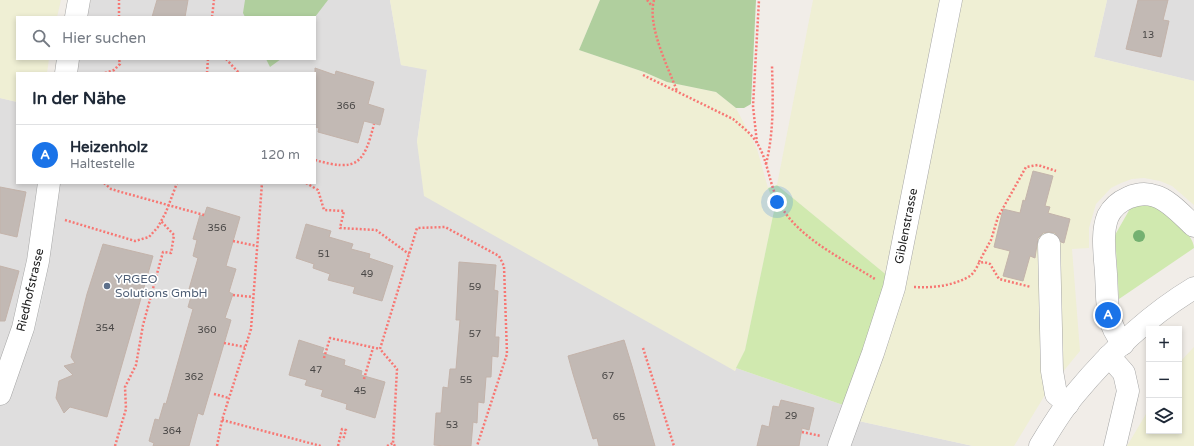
<!DOCTYPE html>
<html lang="de">
<head>
<meta charset="utf-8">
<style>
	body { margin:0; font-family:"Varela Round",sans-serif; background:#f2f2f3; color:#1f2937 }
	.controls { position:absolute; right:12px; bottom:12px; display:grid; overflow:hidden; border-radius:0px; box-shadow:0 2px 6px #0003 }
	.controls button { width:36px; height:36px; display:grid; place-items:center; padding:0; border:0; border-bottom:1px solid #e0e1e3; background:#fff; color:#1f2937; font:20px sans-serif }
	.you { position:absolute; left:777px; top:202px; width:14px; height:14px; margin:-10px; border:3px solid #fff; border-radius:50%; background:#1a73e8; box-shadow:0 0 0 6px #1a73e833 }
	.badge { display:grid; place-items:center; width:26px; height:26px; border-radius:50%; background:#1a73e8; color:#fff; font-size:13px; font-weight:700 }
	.pin { position:absolute; translate:-50% -50%; border:2px solid #fff; box-shadow:0 1px 4px #0006 }
	.list { margin:0; padding:0; list-style:none }
	h2 { display:flex; justify-content:space-between; align-items:center; height:52px; margin:0; padding:0 16px; font-size:17px }
	h2 small { font-size:13px; font-weight:400; color:#747a83 }
	.list li { display:grid; grid-template-columns:26px 1fr auto; gap:12px; align-items:center; box-sizing:border-box; height:60px; padding:0 16px; border-top:1px solid #e0e1e3 }
	.list b { display:block; font-size:15px; white-space:nowrap }
	.list p { margin:0; font-size:13px; white-space:nowrap; color:#747a83 }
	.list em { font-size:13px; font-style:normal; color:#747a83 }
	.icon { flex:none; width:22px; height:22px; fill:none; stroke:currentColor; stroke-width:2; stroke-linecap:round; stroke-linejoin:round }
	.map { position:relative; flex:none; width:1194px; height:446px; overflow:hidden }
	.search { position:absolute; background:#fff; box-shadow:0 2px 6px #0003; left:16px; top:16px; width:300px; height:44px; display:flex; align-items:center; gap:10px; box-sizing:border-box; padding:0 14px; border-radius:0px; color:#747a83; font-size:15px }
	.panel { position:absolute; background:#fff; box-shadow:0 2px 6px #0003; left:16px; top:72px; width:300px; height:112px; border-radius:0px }
	.map>svg:first-child { display:block }
</style>
</head>
<body>
<div class="map">
<svg width="1194" height="446" viewBox="0 0 1194 446">
	<rect width="100%" height="100%" fill="#f1ede8"/>
	<g fill="#dfdede">
		<polygon points="91,0 390,0 401,65 427,69 417,142 735,371 736,368 846,406 854,420 973,446 0,446 0,98 17,102 17,183 315,183 315,73 74,73 76,59 315,59 315,17 85,17"/>
		<polygon points="1107,0 1194,0 1194,81 1094,57"/>
	</g>
	<g fill="#efefd4">
		<polygon points="0,0 61,0 57,17 17,17 17,59 49,59 47,73 17,73 17,102 0,98"/>
		<polygon points="390,0 600,0 579,50 644,72 667,82 716,92 736,108 757,149 768,188 775,206 745,350 735,371 424,196 417,142 427,70 401,65"/>
		<polygon points="813,0 940,0 889,277 777,185"/>
		<polygon points="957,0 1107,0 1094,57 1194,81 1194,205 1172,186 1160,181 1144,178 1132,179 1121,183 1111,188 1096,204 1089,228 1089,248 1072,249 1080,351 1048,390 1014,446 973,446 854,420"/>
		<polygon points="1194,347 1194,446 1127,446 1149,409 1149,431 1179,431 1179,363"/>
	</g>
	<g fill="#d0e9af">
		<polygon points="777,185 889,277 846,406 736,368 745,350 775,206 768,188"/>
		<path d="M1155,204C1165,213 1194,233 1194,248L1119,299L1115,235L1131,207Z"/>
	</g>
	<g fill="#b0cf9e">
		<polygon points="245,0 328,0 315,17 245,17 243,13"/>
		<polygon points="600,0 756,0 751,104 744,108 736,108 716,92 667,82 644,72 579,50"/>
		<polygon points="266,59 281,59 270,67"/>
	</g>
	<polygon fill="#e1e1e1" points="41,272 47,273 40,313 28,352 23,350"/>
	<g fill="#c2b9b4" stroke="#c3b3aa">
		<polygon points="157,0 188,0 185,17 152,17"/>
		<polygon points="1138,0 1168,0 1163,20 1169,21 1161,57 1126,49"/>
		<polygon points="315,68 335,75 336,71 374,82 368,104 384,109 380,125 364,121 358,143 318,132 319,128 315,127"/>
		<polygon points="1033,171 1053,176 1045,206 1050,207 1048,213 1070,219 1064,243 1061,242 1055,233 1049,232 1043,233 1038,238 1035,258 1030,256 1023,281 1003,276 1010,251 994,247 1003,209 1020,213 1023,200 1025,201"/>
		<polygon points="0,187 26,192 17,237 0,233"/>
		<polygon points="207,207 240,217 226,266 236,269 229,292 233,294 225,318 231,320 203,415 198,413 189,446 153,446 154,443 149,441 155,419 159,420 164,403 166,404 193,309 188,307 193,290 189,289 198,258 193,256 197,240 193,239 200,215 204,216"/>
		<polygon points="306,224 331,231 329,237 353,244 351,249 370,254 369,258 393,266 382,301 353,293 355,287 328,280 330,274 313,268 314,264 296,258"/>
		<polygon points="103,244 153,256 107,417 70,407 64,413 56,398 59,381 73,375 64,366 75,363 71,357 87,294"/>
		<polygon points="459,262 496,265 494,290 498,291 495,337 499,337 498,357 492,356 491,377 486,377 484,403 478,402 477,423 473,422 471,446 445,446 434,445 436,413 441,413 443,387 448,388 450,369 456,369 460,320 456,320"/>
		<polygon points="0,266 19,271 5,321 0,321"/>
		<polygon points="299,340 324,348 322,353 345,360 344,365 362,371 361,375 385,382 375,418 346,409 347,404 321,396 323,390 305,385 307,380 289,375"/>
		<polygon points="624,340 632,366 655,446 599,446 597,438 593,439 573,374 568,356"/>
		<polygon points="781,400 814,408 809,430 802,428 799,446 757,446 762,425 769,427 773,406 779,407"/>
	</g>
	<g fill="none" stroke-linecap="round" stroke-linejoin="round">
		<g stroke="#a5a5a5" stroke-width="23">
			<g id="minor">
				<polyline points="76,17 79,0"/>
				<polyline points="66,73 68,59"/>
				<polyline points="1049,244 1052,371 1056,394 1068,404"/>
				<path d="M1123,344C1104,319 1108,303 1106,274C1105,256 1101,233 1108,216C1116,200 1138,190 1155,196C1168,199 1184,217 1194,226"/>
				<polyline points="1109,356 1124,373 1128,391 1115,446"/>
				<polyline points="0,394 23,328 38,261 49,183"/>
				<polyline points="839,446 873,353 894,288 951,0"/>
				<path d="M1040,446C1051,428 1062,409 1076,393C1110,352 1149,315 1194,288"/>
			</g>
		</g>
		<g stroke="#f77773" stroke-width="2.5" stroke-dasharray="2 2" stroke-linecap="butt">
			<polyline points="647,0 652,6"/>
			<path d="M654,0C647,26 668,67 677,91"/>
			<polyline points="119,17 119,0"/>
			<polyline points="212,17 214,0"/>
			<polyline points="226,59 239,73"/>
			<polyline points="105,73 114,70 120,64 119,59"/>
			<polyline points="207,73 208,59"/>
			<path d="M643,75L733,119C741,126 751,133 757,143C769,162 769,188 782,208C802,240 843,259 875,279"/>
			<polyline points="757,143 753,106 759,0"/>
			<path d="M315,160C357,172 364,164 374,124"/>
			<path d="M766,164C774,132 773,99 772,66"/>
			<polyline points="104,183 111,189 121,192 204,215"/>
			<polyline points="306,183 318,190 324,210 344,211 340,228 376,230 409,254"/>
			<polyline points="65,220 135,241 149,237 158,227 166,212 177,183"/>
			<polyline points="233,241 257,246"/>
			<polyline points="979,262 991,240 998,217 1026,167 1038,165 1056,171"/>
			<path d="M914,287C933,288 953,286 970,276C974,273 977,267 979,263L984,262L990,264L999,279L1031,287"/>
			<polyline points="233,295 253,297"/>
			<polyline points="224,343 245,347"/>
			<polyline points="643,348 674,446"/>
			<polyline points="324,358 330,338 380,349"/>
			<polyline points="364,379 373,348"/>
			<polyline points="214,394 229,398"/>
			<polyline points="222,420 321,446"/>
			<polyline points="802,432 821,436"/>
			<polyline points="115,446 126,409 125,387 136,365 143,325 163,252 171,253 174,235 161,221"/>
			<polyline points="217,446 222,420 251,329 262,183"/>
			<polyline points="338,446 342,429 346,430 343,440"/>
			<polyline points="387,446 393,443"/>
			<polyline points="395,446 393,443 397,369 380,349 417,228 445,227 499,256 504,266 507,354 477,446"/>
		</g>
		<use href="#minor" stroke="#fff" stroke-width="22"/>
	</g>
	<circle fill="#74b171" cx="1139" cy="236" r="6"/>
	<circle fill="#5c6f8a" stroke="#fff" stroke-width="1.5" cx="107" cy="286" r="4"/>
	<g text-anchor="middle" dominant-baseline="central" stroke-width="3.5" stroke-linejoin="round" paint-order="stroke">
		<g font-size="10" fill="#494746">
			<text x="1148" y="35">13</text>
			<text x="346" y="106">366</text>
			<text x="217" y="228">356</text>
			<text x="324" y="254">51</text>
			<text x="367" y="274">49</text>
			<text x="475" y="287">59</text>
			<text x="105" y="328">354</text>
			<text x="207" y="330">360</text>
			<text x="475" y="334">57</text>
			<text x="316" y="370">47</text>
			<text x="608" y="376">67</text>
			<text x="194" y="377">362</text>
			<text x="466" y="380">55</text>
			<text x="360" y="391">45</text>
			<text x="791" y="416">29</text>
			<text x="619" y="417">65</text>
			<text x="452" y="425">53</text>
			<text x="172" y="431">364</text>
		</g>
		<g font-size="12" fill="#212121" stroke="#fff">
			<text transform="translate(906 226) rotate(-79)">Giblenstrasse</text>
			<text transform="translate(30 290) rotate(-77)">Riedhofstrasse</text>
		</g>
		<g font-size="12" fill="#4e5e75" stroke="#fff" text-anchor="start">
			<text x="115" y="279">YRGEO<tspan x="115" dy="14">Solutions GmbH</tspan></text>
		</g>
	</g>
</svg>
<div class="controls">
<button>+</button>
<button>−</button>
<button><svg class="icon" aria-label="layers" viewBox="0 0 24 24"><path d="M12 4l9 5-9 5-9-5zM3 14l9 5 9-5"/></svg></button>
</div>
<div class="you"></div>
<div class="pin badge" style="left:1108px;top:315px">A</div>
<div class="search"><svg class="icon" aria-label="search" viewBox="0 0 24 24"><circle cx="10" cy="10" r="6"/><path d="M15 15l6 6"/></svg>Hier suchen</div>
<section class="panel">
<h2>In der Nähe<small></small></h2>
<ul class="list">
<li><span class="badge">A</span><div><b>Heizenholz</b><p>Haltestelle</p></div><em>120 m</em></li>
</ul>
</section>
</div>
</body>
</html>
